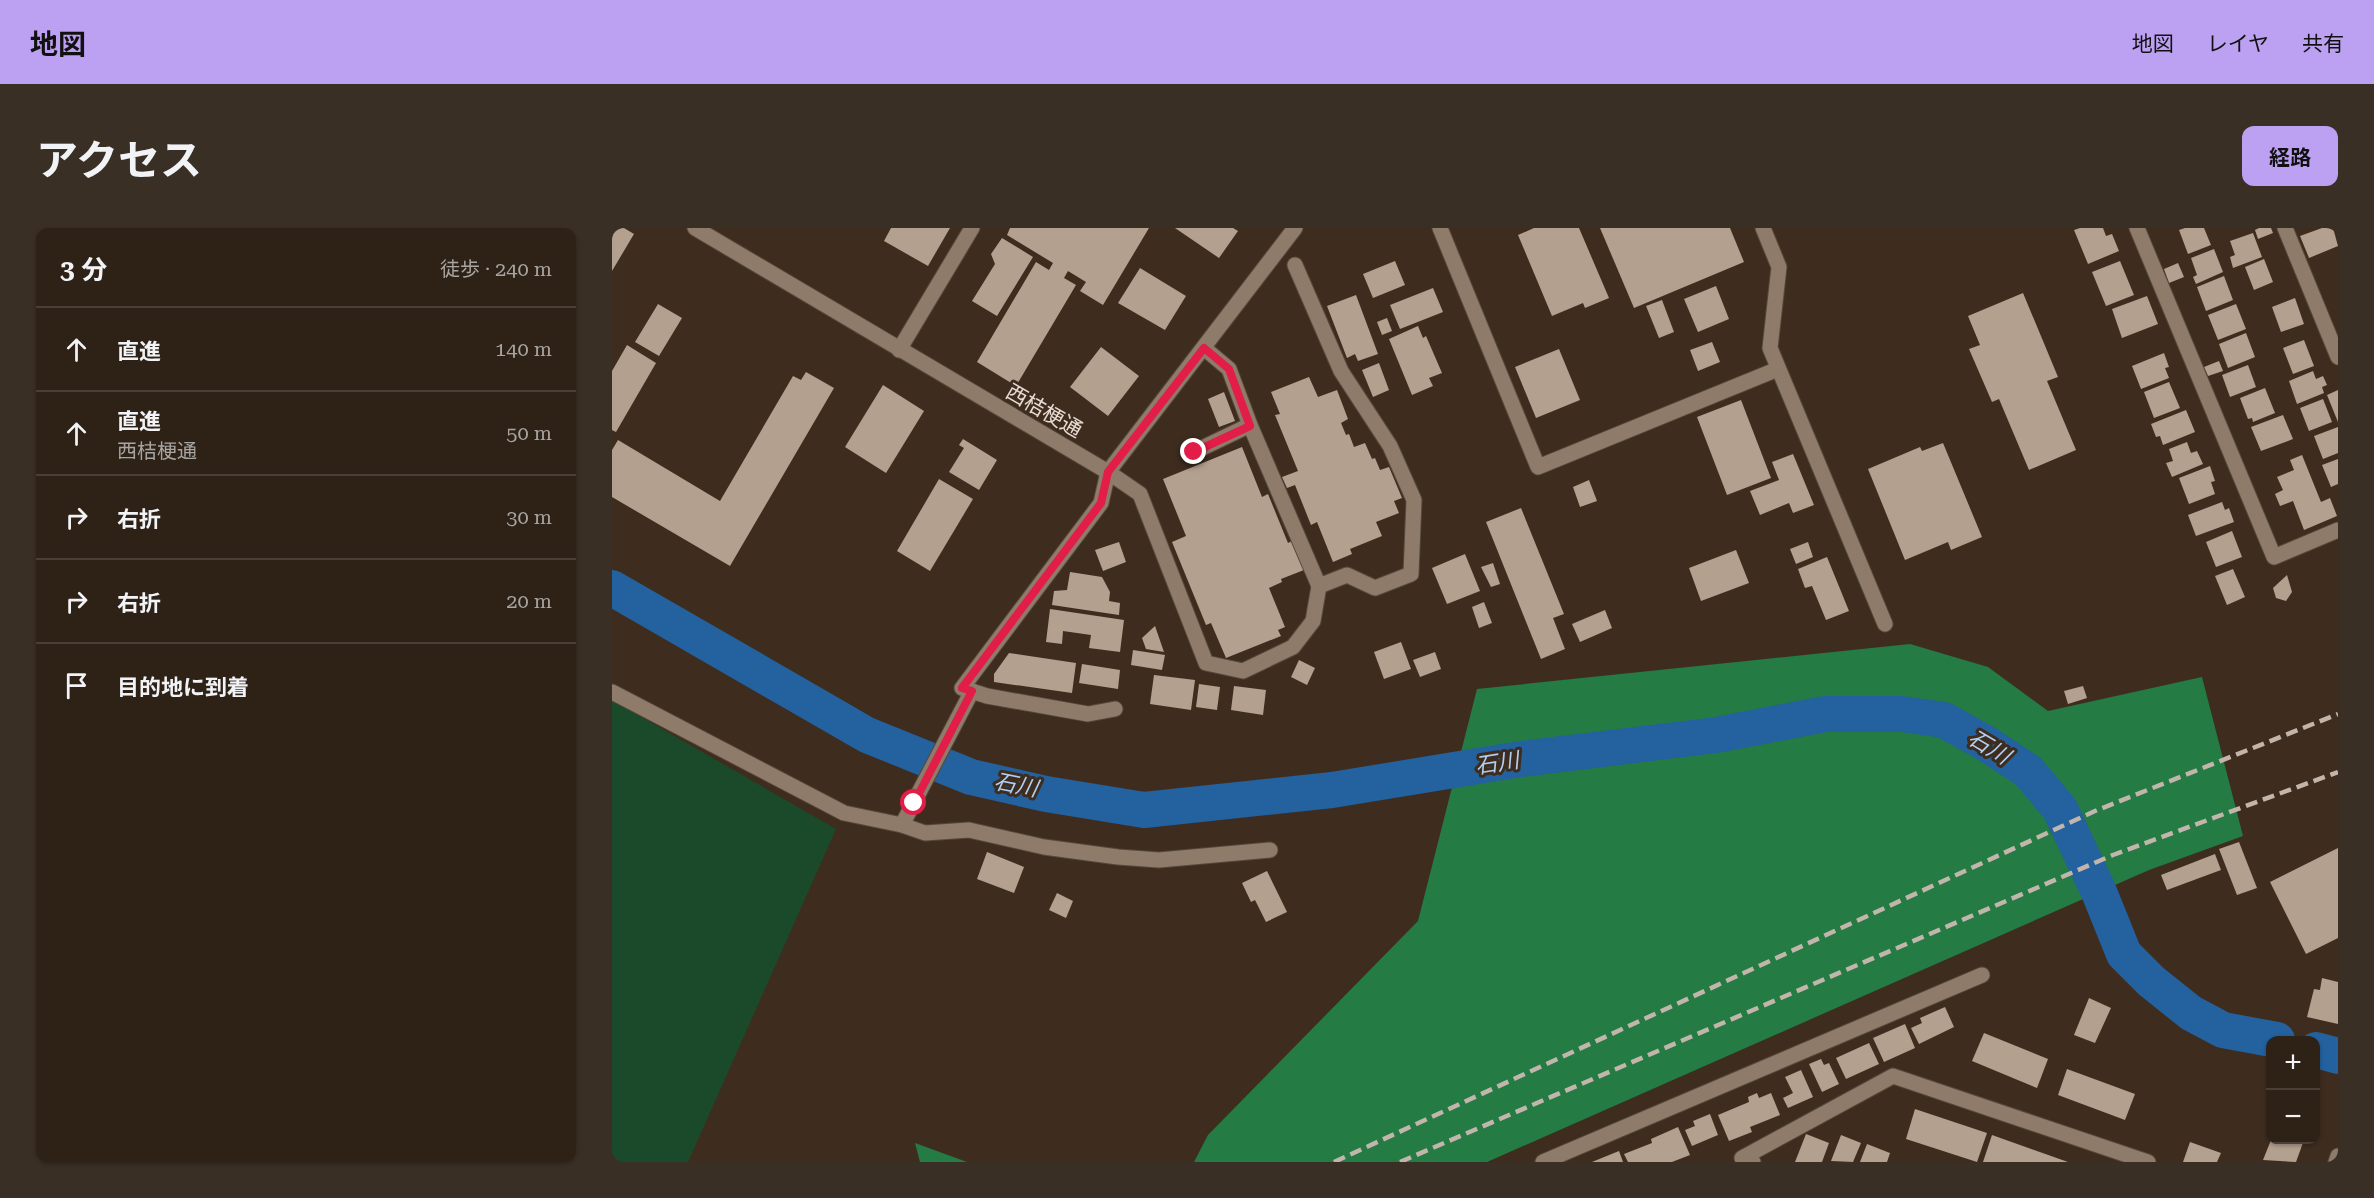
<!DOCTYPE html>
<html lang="ja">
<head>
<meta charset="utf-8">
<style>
	body { margin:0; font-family:"Roboto Serif","Noto Sans JP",serif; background:#3a2f24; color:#f1f3f6 }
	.controls { position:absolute; right:18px; bottom:18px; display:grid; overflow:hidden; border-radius:12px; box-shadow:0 2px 4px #0004 }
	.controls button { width:54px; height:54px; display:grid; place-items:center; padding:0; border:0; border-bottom:2px solid #493f36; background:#2e2217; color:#f1f3f6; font:30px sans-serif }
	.stop { position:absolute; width:18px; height:18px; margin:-14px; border:4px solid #e11d48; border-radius:50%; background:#fff }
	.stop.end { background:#e11d48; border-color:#fff; box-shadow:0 2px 6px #0008 }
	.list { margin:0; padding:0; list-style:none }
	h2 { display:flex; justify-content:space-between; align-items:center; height:78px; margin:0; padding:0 24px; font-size:26px }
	h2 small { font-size:20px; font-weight:400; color:#a7a4a1 }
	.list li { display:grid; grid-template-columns:39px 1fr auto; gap:18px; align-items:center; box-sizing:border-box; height:84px; padding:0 24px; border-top:2px solid #493f36 }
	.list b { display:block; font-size:22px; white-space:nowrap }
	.list p { margin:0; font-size:20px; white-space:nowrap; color:#a7a4a1 }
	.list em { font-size:20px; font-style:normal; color:#a7a4a1 }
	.icon { flex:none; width:33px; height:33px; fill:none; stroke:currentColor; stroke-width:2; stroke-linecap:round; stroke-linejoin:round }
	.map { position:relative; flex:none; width:1726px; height:934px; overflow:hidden; border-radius:12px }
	header { display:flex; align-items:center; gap:36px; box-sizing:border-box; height:84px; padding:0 30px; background:#bca0f2; color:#111 }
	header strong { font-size:28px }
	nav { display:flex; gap:33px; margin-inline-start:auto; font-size:21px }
	.intro { display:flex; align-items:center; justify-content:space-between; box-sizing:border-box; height:144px; padding:0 36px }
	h1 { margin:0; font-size:42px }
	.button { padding:15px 27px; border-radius:12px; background:#bca0f2; color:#111; font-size:21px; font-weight:700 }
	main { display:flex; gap:36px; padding:0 36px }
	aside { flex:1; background:#2e2217; border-radius:12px; box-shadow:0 2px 4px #0004 }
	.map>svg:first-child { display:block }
</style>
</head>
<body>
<header>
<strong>地図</strong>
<nav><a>地図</a><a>レイヤ</a><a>共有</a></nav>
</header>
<div class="intro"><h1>アクセス</h1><a class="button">経路</a></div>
<main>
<aside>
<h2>3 分<small>徒歩 · 240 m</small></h2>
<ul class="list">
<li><svg class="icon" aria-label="ahead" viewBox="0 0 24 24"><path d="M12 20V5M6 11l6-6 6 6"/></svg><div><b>直進</b></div><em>140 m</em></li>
<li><svg class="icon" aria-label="ahead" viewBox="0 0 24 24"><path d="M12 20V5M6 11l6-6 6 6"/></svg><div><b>直進</b><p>西桔梗通</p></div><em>50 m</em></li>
<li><svg class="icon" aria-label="right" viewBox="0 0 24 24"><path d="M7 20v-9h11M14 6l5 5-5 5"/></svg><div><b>右折</b></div><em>30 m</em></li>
<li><svg class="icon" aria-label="right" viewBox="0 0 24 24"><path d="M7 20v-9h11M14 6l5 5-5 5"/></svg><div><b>右折</b></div><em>20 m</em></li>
<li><svg class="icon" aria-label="arrive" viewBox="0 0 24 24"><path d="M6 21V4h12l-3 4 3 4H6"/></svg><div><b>目的地に到着</b></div></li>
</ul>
</aside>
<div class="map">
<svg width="1726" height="934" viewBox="0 0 1726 934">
	<rect width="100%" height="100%" fill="#3e2d1f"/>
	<polygon fill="#1a4a29" points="0,472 224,601 76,934 0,934"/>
	<g fill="#257b44">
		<polygon points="1298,416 1376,439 1436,483 1590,449 1631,608 1537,642 875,934 582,934 596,907 806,693 865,461"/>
		<polygon points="303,915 355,934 308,934"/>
	</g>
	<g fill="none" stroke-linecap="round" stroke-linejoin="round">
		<g stroke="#23619f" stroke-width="36">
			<polyline points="0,360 255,507 359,549 434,566 532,582 720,562 909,531 1104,507 1213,486 1290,486 1332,492 1375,516 1416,543 1448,581 1487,664 1512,726 1539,753 1579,785 1611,802 1665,812"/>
			<polyline points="1704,822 1726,828"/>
		</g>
	</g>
	<g fill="#b4a08f">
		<polygon points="0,0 12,0 22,6 0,43"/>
		<polygon points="279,0 338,0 316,38 272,13"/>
		<polygon points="398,0 537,0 491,77 468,63 474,54 456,43 452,50 464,57 404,158 365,134 424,34 437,42 441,35 395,7"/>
		<polygon points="563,0 621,0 626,3 607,30"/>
		<polygon points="922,0 967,0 997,70 973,80 971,75 940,88 906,7"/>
		<polygon points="988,0 1118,0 1132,34 1022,80"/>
		<polygon points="1468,0 1491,0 1494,8 1500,6 1507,23 1476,36 1462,2"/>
		<polygon points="1573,0 1592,0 1599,17 1576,26 1567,2"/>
		<polygon points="1647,0 1659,0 1661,5 1646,11 1643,2"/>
		<polygon points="1710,0 1721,0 1726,18 1697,30 1688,8"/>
		<polygon points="1641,5 1650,29 1621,40 1618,29 1623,27 1618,13"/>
		<polygon points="390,10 421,29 385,88 360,73 383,36 379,26"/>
		<polygon points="1602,21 1611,44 1584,56 1581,49 1585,47 1579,30"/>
		<polygon points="1652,31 1661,54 1642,62 1633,39"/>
		<polygon points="783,33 793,57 761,70 751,46"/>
		<polygon points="1508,33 1522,67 1494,78 1480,44"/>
		<polygon points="1566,35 1572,49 1557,55 1552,41"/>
		<polygon points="528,40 574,68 553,102 506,75"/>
		<polygon points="1612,48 1621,72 1594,83 1585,59"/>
		<polygon points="1104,58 1117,91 1086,104 1072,71"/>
		<polygon points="821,60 831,84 788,101 778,77"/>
		<polygon points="1411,65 1446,149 1435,153 1464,222 1417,242 1387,171 1380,174 1357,121 1368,117 1356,88"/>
		<polygon points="744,67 766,126 746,133 743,126 735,130 715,78"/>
		<polygon points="1535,68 1546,96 1510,110 1500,81"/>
		<polygon points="1683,70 1692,96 1669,104 1660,79"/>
		<polygon points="1050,72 1062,104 1047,110 1034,78"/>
		<polygon points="46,76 70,90 47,128 23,114"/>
		<polygon points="1624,76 1634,101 1606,112 1596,87"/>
		<polygon points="775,90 780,103 770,107 765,94"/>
		<polygon points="806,98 811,110 814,108 830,145 817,150 821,158 800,167 777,111"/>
		<polygon points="1634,105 1643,129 1616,140 1607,116"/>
		<polygon points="1692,112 1702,138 1681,146 1671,120"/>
		<polygon points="1100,114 1108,134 1086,143 1078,122"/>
		<polygon points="15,117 44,135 4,204 0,202 0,143"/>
		<polygon points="489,119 527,148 496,188 458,159"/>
		<polygon points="947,121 968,172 924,190 903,139"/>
		<polygon points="1552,125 1557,139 1553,140 1557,150 1529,161 1520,138"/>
		<polygon points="1607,133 1611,143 1596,148 1592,139"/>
		<polygon points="767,135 777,162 761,169 750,142"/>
		<polygon points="1636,137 1644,159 1618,169 1610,147"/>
		<polygon points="1701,143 1704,151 1711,148 1715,157 1710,159 1712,165 1685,176 1677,153"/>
		<polygon points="194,144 222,160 118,338 0,269 0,222 6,212 108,273 181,148 189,152"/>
		<polygon points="697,149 706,169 725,162 736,191 729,195 734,207 737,206 742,219 753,215 760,231 763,230 768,242 777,239 790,270 782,273 787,285 764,294 770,308 738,321 740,326 721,334 705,294 699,297 683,257 675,260 670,249 686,243 663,187 668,186 659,164"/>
		<polygon points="1557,154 1568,180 1542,190 1532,164"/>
		<polygon points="271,157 312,183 274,245 233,219"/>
		<polygon points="1653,160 1663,185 1641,194 1640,190 1636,191 1628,170"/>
		<polygon points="1726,162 1726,194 1715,167"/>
		<polygon points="612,164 623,193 607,199 596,171"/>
		<polygon points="1711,171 1720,194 1697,203 1688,180"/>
		<polygon points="1129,172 1159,250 1115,267 1085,189"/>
		<polygon points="1574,182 1583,204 1551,217 1548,208 1544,209 1539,196"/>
		<polygon points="1671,187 1681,211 1649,223 1639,199"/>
		<polygon points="1726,199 1726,225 1711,231 1702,208"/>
		<polygon points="351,211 385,232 367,262 337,244 352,220 347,217"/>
		<polygon points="1575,214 1579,225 1585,223 1591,236 1560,249 1554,235 1561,233 1557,221"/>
		<polygon points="1331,215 1370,309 1339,322 1336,314 1293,332 1256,241 1308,219 1310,223"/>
		<polygon points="630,219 650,269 656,266 676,315 680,313 692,342 669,351 670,354 657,360 673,399 666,402 669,408 614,430 599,395 594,397 560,314 574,308 551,251"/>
		<polygon points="1181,226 1202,277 1181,285 1177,275 1148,287 1138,263 1167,252 1160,234"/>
		<polygon points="1690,227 1709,274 1718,270 1725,288 1692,302 1681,273 1668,278 1663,266 1671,262 1665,249 1682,242 1678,232"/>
		<polygon points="1726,231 1726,256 1719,259 1710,237"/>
		<polygon points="1598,238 1603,253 1599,254 1603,266 1577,276 1567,250"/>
		<polygon points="327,251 361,271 318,343 285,323"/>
		<polygon points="977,252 985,273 968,279 961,259"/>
		<polygon points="1610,274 1613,282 1617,280 1622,294 1584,308 1576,287"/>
		<polygon points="909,280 952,386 941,390 953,421 929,431 874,294"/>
		<polygon points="1620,303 1630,329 1604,339 1594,314"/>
		<polygon points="507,314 514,334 491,343 483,322"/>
		<polygon points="1196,314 1201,329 1184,336 1178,321"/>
		<polygon points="1124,322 1137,355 1089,373 1077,340"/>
		<polygon points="853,326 868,363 835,376 820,340"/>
		<polygon points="1215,329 1237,383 1214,392 1200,358 1193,360 1186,341"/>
		<polygon points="881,335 888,356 879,359 869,339"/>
		<polygon points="1621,341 1633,369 1615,377 1603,348"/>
		<polygon points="458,344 490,349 498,364 497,373 508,375 507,387 440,377 442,363 455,362"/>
		<polygon points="1675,347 1680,364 1674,373 1664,370 1661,360"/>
		<polygon points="872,374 880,395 867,400 860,379"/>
		<polygon points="438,381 512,392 508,424 477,420 479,407 451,403 450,416 434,414"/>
		<polygon points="993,382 1000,400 968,414 960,396"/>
		<polygon points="543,398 552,424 534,421 530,410"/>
		<polygon points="789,414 799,441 772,451 762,424"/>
		<polygon points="521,422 553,427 550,442 519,437"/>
		<polygon points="823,424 829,441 808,449 801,432"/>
		<polygon points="397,425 464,435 460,465 382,454 382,446"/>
		<polygon points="687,432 703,440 695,457 679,449"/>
		<polygon points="470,436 508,442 506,461 467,455"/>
		<polygon points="542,447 583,452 579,482 538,476"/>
		<polygon points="587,456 608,459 605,482 584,479"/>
		<polygon points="622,458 654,462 651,487 619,482"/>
		<polygon points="1471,458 1475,470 1456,476 1452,463"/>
		<polygon points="1627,614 1645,660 1625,667 1607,621"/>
		<polygon points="1726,620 1726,710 1694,726 1658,654"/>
		<polygon points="375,624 412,639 402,665 365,651"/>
		<polygon points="1603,626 1609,642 1555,662 1549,647"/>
		<polygon points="655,643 675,684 654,694 643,672 639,674 630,655"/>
		<polygon points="445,665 461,673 454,690 437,682"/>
		<polygon points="1710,750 1726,754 1726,796 1695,789 1702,761 1708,762"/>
		<polygon points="1477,770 1499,780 1483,815 1462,807"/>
		<polygon points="1333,779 1342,799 1307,816 1299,800 1310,795 1308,790"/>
		<polygon points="1293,796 1303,820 1272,834 1261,810"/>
		<polygon points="1372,805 1436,831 1425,860 1360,833"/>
		<polygon points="1257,815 1267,836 1234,851 1224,830"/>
		<polygon points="1209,831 1212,837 1217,835 1227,856 1210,864 1197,836"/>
		<polygon points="1455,841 1523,866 1513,892 1446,867"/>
		<polygon points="1189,842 1201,869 1176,880 1171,870 1181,865 1173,849"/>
		<polygon points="1145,865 1147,870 1159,865 1168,887 1138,899 1140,904 1117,913 1106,887 1137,874 1136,869"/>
		<polygon points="1303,881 1375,905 1365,934 1294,911"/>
		<polygon points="1098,886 1106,907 1080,918 1073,902 1083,898 1081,893"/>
		<polygon points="1066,899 1078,927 1060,934 1016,934 1012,926 1040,915 1039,911"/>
		<polygon points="1194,906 1217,915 1210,934 1183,934"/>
		<polygon points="1229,907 1249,915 1241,934 1219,933"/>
		<polygon points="1380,907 1456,934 1371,934"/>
		<polygon points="1659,912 1692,912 1684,934 1651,932"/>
		<polygon points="1578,914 1609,925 1605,934 1571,934"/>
		<polygon points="1255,916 1278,925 1275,934 1248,934"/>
		<polygon points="1007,923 1011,934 980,934"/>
	</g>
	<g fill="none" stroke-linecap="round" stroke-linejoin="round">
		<g stroke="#57483c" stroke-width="17">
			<g id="minor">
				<polyline points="83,0 496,244 528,266 594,435 631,443 681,419 701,393 707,358 735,347 763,360 799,346 802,272 778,218 729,143 683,37"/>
				<polyline points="828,0 926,239 1166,141"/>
				<polyline points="1151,0 1167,39 1158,120 1273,396"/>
				<polyline points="1525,0 1662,329 1726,302"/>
				<polyline points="1673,0 1726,129"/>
				<polyline points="592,120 617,141 638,197 707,358"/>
				<polyline points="287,122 360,0"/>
				<polyline points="582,224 638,197"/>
				<polyline points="0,464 232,585 290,597 360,463"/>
				<polyline points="503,481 476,486 375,468 350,460 489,275 496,244 683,0"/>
				<polyline points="290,597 313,605 357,602 432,619 506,629 547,632 658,622"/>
				<polyline points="931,934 1370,747"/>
				<polyline points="1141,934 1130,930 1281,848 1536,934"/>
				<polyline points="1724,934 1726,928"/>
			</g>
		</g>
		<use href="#minor" stroke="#8f7b6a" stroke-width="15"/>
		<g stroke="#c2b5ab" stroke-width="4.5" stroke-dasharray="12 6" stroke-linecap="butt">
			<polyline points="722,934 1483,583 1726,486"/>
			<polyline points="788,934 1501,627 1726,544"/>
		</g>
	</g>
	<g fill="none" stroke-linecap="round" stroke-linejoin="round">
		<polyline stroke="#e11d48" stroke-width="8" points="302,575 360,463 350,460 489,275 496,244 592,120 617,141 638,198 582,224"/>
	</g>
	<g text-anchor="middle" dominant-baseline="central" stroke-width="6" stroke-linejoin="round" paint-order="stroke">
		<g font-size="21" fill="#e7dbd3" stroke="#3e2d1f">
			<text transform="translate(432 183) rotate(30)">西桔梗通</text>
		</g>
		<g font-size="22" font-style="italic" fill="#afcef1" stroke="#3e2d1f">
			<text transform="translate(1377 519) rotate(31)">石川</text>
			<text transform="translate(885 535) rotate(-9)">石川</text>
			<text transform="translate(404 557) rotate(11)">石川</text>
		</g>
	</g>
</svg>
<div class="controls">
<button>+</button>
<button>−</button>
</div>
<div class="stop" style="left:302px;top:575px"></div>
<div class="stop end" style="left:582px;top:224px"></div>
</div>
</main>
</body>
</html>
